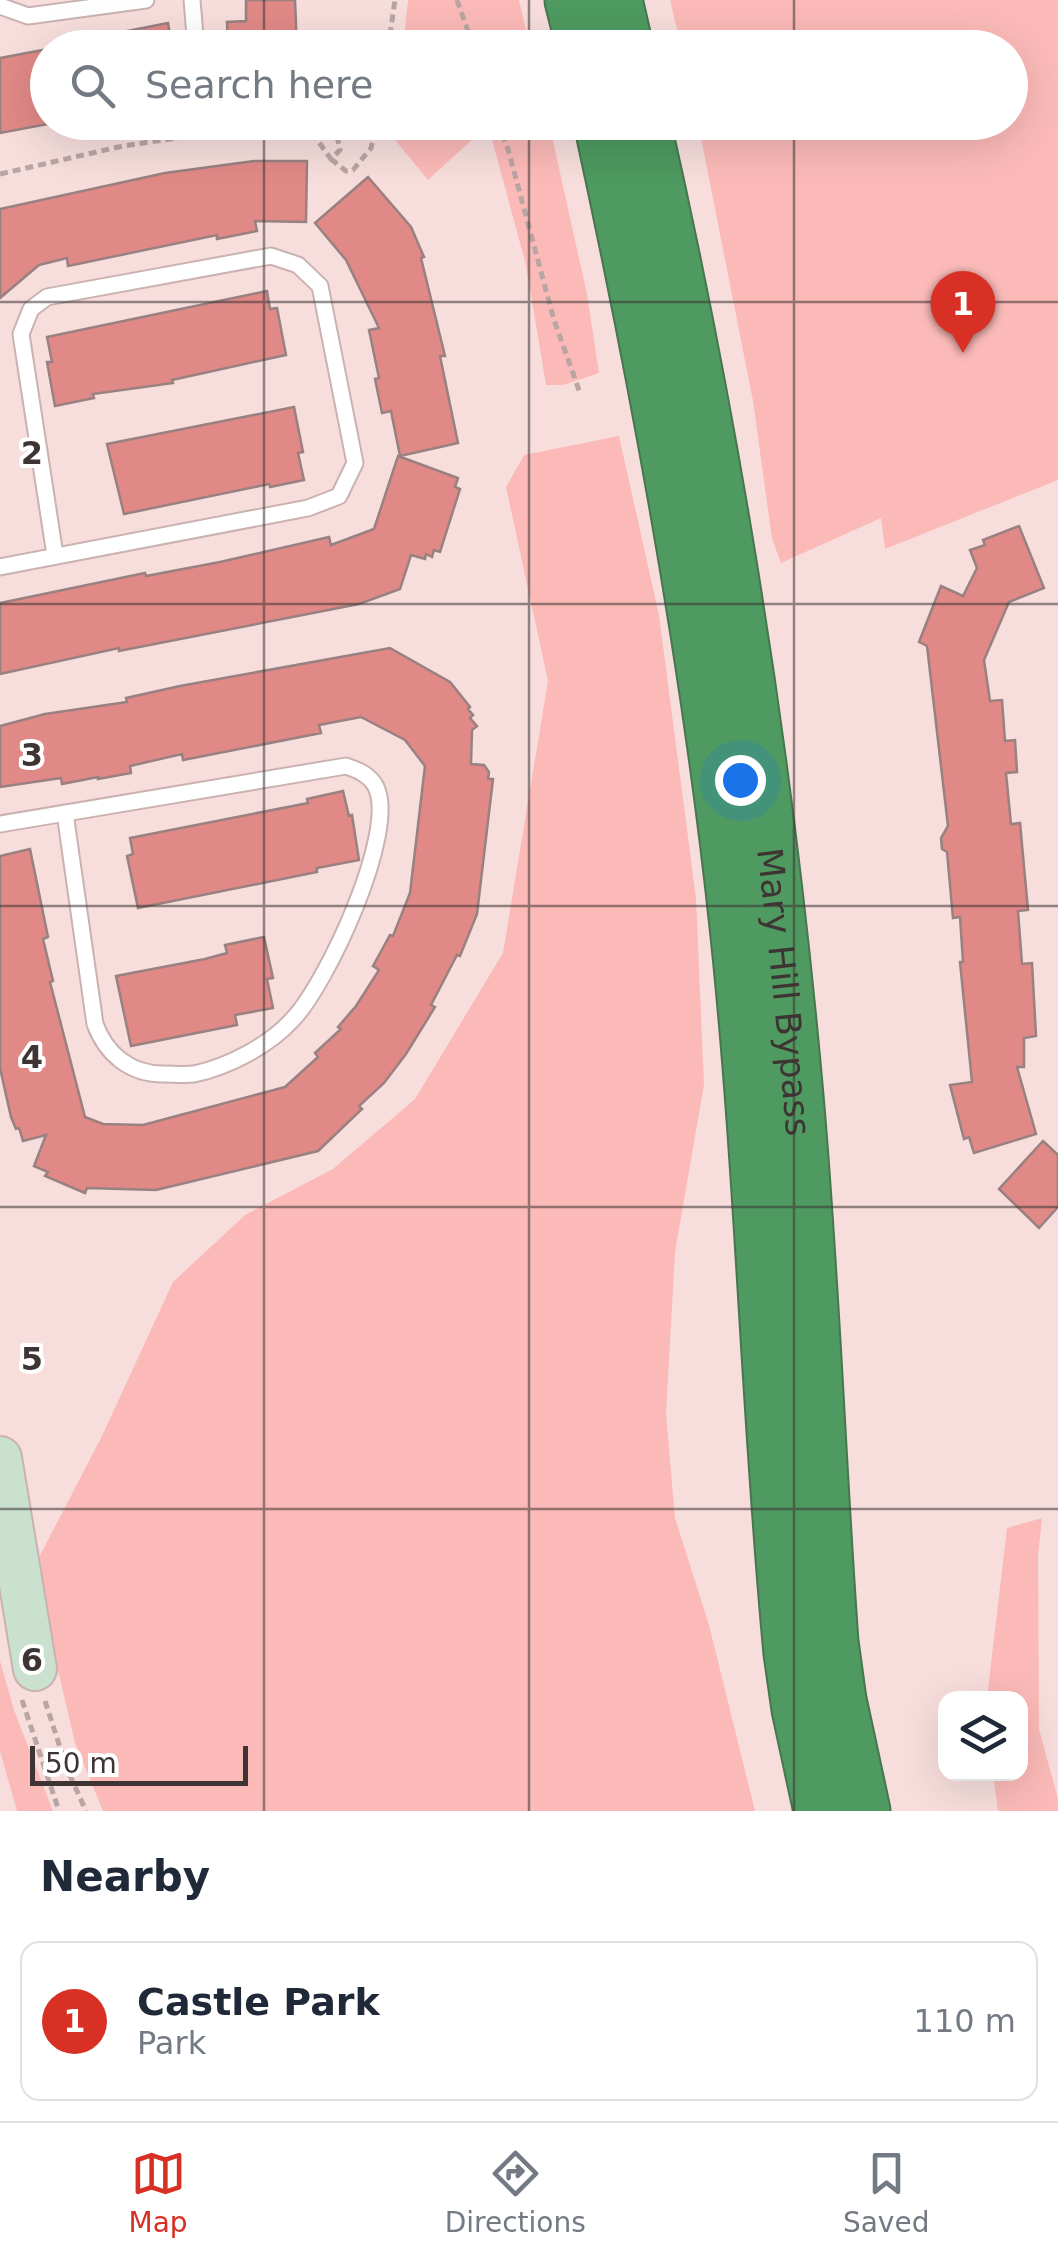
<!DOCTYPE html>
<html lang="en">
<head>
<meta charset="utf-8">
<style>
	body { margin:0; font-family:"DejaVu Sans",sans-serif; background:#f6f6f7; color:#1f2937 }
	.controls { position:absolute; right:30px; bottom:30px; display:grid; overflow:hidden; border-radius:20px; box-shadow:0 10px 40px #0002 }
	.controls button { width:90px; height:90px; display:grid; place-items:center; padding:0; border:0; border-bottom:2px solid #e0e1e3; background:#fff; color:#1f2937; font:50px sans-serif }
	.scale { position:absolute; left:30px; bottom:25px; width:218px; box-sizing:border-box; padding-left:10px; border:5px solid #3d3433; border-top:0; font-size:28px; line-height:35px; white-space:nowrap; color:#3d3433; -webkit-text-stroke:8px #fff; paint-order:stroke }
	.you { position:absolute; left:740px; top:780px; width:35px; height:35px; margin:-25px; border:8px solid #fff; border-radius:50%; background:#1a73e8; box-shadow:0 0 0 15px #1a73e833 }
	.badge { display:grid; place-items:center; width:65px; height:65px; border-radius:50%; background:#d93025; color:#fff; font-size:32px; font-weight:700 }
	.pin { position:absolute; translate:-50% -82px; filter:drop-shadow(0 2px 5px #0008) }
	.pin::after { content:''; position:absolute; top:52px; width:35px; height:30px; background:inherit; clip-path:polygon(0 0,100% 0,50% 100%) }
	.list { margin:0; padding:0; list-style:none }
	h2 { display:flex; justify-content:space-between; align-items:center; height:130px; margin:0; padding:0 40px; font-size:42px }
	h2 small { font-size:32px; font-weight:400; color:#747a83 }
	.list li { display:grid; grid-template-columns:65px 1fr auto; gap:30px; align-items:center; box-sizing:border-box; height:160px; margin:0 20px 20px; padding:0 20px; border:2px solid #e0e1e3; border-radius:20px }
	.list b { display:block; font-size:38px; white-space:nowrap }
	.list p { margin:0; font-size:32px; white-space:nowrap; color:#747a83 }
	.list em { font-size:32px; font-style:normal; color:#747a83 }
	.icon { flex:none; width:55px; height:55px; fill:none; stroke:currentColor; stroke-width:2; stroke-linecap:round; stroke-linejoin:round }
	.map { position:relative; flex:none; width:1058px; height:1811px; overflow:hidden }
	.search { position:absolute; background:#fff; box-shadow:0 10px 40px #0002; left:30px; right:30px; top:30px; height:110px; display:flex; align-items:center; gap:25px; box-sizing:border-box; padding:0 35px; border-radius:55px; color:#747a83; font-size:38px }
	.sheet { height:310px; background:#fff }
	nav { display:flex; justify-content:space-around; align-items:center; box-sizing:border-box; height:140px; border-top:2px solid #e0e1e3; background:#fff; font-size:28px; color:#747a83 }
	nav a { display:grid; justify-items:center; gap:5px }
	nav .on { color:#d93025 }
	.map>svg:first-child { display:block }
</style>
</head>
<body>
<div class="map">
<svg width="1058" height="1811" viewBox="0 0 1058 1811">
	<rect width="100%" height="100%" fill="#f7dedd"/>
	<g fill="#fbbab8">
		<polygon points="408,0 519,0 530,47 403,47"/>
		<polygon points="670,0 1058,0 1058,480 885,549 881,518 781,563 772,539 753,401 698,123 1010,122 1010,48 681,47"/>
		<polygon points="389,122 549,123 587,294 599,373 563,385 546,385 526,265 488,125 428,180 387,130"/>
		<polygon points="619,436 659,615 696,898 704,1085 675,1252 666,1414 675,1518 709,1625 755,1811 103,1811 75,1743 34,1567 102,1436 173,1282 245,1215 333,1169 415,1099 503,953 548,681 506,487 524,455"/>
		<polygon points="1042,1518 1038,1555 1039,1729 1058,1799 1058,1811 998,1811 993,1774 1020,1774 1020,1698 987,1698 1007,1528"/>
		<polygon points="0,1661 14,1710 53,1811 17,1811 0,1751"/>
	</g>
	<g fill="#e18987" stroke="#988180" stroke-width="2.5">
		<polygon points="246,0 295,0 297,48 228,48 227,22 246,21"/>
		<polygon points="168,23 172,48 103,48 102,36"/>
		<polygon points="48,49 48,124 0,133 0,58"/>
		<polygon points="254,161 307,161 306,222 255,221 257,231 217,239 217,235 68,266 67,258 39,265 0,298 0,209 165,173"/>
		<polygon points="368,177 411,227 424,257 421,258 445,356 440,356 458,443 400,456 391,411 382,413 375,379 379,378 369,330 379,328 346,260 315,223"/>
		<polygon points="267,291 270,309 277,308 286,355 172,380 173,383 93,394 94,398 55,406 47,362 52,362 47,337"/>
		<polygon points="294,407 303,452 298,453 304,480 270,487 269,484 124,514 107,444"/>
		<polygon points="398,456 458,478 455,487 460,489 440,552 434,550 432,557 426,554 425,559 411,555 400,589 359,604 119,651 119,648 0,674 0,603 145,573 146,576 220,562 329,537 331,545 374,529"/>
		<polygon points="1019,526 1044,588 1009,602 984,660 990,701 1002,700 1005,741 1015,740 1017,772 1006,773 1011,824 1020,823 1028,910 1018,911 1022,964 1032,963 1036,1036 1024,1038 1024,1067 1017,1067 1036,1134 974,1153 969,1137 964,1139 950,1085 972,1082 960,962 963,962 960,917 953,918 947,852 942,849 941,838 948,826 927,646 919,642 941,586 963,596 977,568 970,550 985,545 983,540"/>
		<polygon points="390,648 450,682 470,707 468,709 473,715 470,718 477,726 472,730 471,764 484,765 489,772 488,779 493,779 477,914 460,956 457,955 431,1005 435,1007 406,1054 384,1083 359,1106 362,1109 318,1151 156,1190 87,1188 85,1193 45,1176 48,1172 34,1166 46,1135 23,1141 19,1128 16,1129 11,1117 0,1068 0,856 30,849 48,937 43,939 53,981 50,982 85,1117 103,1124 143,1125 285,1087 318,1057 315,1053 341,1029 338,1027 356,1006 379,970 373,966 390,935 393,936 410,893 425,766 405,740 361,717 319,725 321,733 183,760 182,754 130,766 131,773 98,779 98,777 62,784 61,778 0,787 0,726 45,714 127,702 126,698 180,686"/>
		<polygon points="343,791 349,816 352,815 359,860 317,868 317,872 138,908 127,856 133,854 130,838 308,803 307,799"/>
		<polygon points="264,937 273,978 267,979 273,1008 235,1015 237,1025 131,1046 116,976 205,959 227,953 225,945"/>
		<polygon points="1043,1141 1058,1155 1058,1207 1039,1228 999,1189"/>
	</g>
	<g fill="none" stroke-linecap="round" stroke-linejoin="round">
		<g stroke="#cab2b1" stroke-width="19">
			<g id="lane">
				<polyline points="192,0 196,48"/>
				<polyline points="0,6 28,16 146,0"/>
				<polyline points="0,567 308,508 339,496 355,463 320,286 298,265 271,256 47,297 31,309 21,334 55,555"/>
				<path d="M0,824L346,766C358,770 370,775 376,787C398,832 326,985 293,1019C270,1045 228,1067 194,1074C184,1075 173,1074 163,1074C130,1074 106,1054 95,1024L65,813"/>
			</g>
		</g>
		<g stroke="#cab2b1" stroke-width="46">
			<polyline id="secondary" points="0,1458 35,1669"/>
		</g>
		<g stroke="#487650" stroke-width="59">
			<g id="highway">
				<polyline points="573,0 585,48"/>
				<polyline points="614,0 625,48"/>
				<path d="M602,122C660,388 709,655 738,926C764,1168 769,1411 792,1653L800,1709L822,1811"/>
				<path id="s1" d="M642,122C715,443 766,768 795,1096C811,1278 817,1460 830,1642L838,1700L862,1811"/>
			</g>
		</g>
		<g stroke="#b9a5a4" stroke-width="5" stroke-dasharray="8 5" stroke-linecap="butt">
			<polyline points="457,0 474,48"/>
			<polyline points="336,48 340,33 347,33 353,38 354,48"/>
			<polyline points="388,48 395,0"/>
			<polyline points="304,122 331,159 340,150 334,122"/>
			<polyline points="359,122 365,135 374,136 376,122"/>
			<polyline points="497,122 508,149 554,320 580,393"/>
			<polyline points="331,159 346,171 353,170 371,148 374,136"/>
			<polyline points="0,174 123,146 197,135 235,122"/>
			<polyline points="22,1700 59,1811"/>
			<polyline points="45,1701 67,1769 86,1811"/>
		</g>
		<use href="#lane" stroke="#fff" stroke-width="15"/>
		<use href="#secondary" stroke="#cae1cf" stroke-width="42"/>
		<use href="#highway" stroke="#4e9a60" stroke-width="55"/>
	</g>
	<path fill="none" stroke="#3d3433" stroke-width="2.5" stroke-opacity="0.55" d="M264,0V48M529,0V48M794,0V48M264,122V1811M529,122V1811M794,122V1811M0,302H1058M0,604H1058M0,906H1058M0,1207H1058M0,1509H1058"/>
	<g text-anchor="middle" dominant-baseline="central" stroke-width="8" stroke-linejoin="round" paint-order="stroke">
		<g font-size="35" fill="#3d3433" stroke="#fff">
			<text stroke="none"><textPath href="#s1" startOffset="882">Mary Hill Bypass</textPath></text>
		</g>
	</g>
	<g font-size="32" text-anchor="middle" font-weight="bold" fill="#3d3433" stroke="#fff" stroke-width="8" stroke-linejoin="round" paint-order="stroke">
		<text x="32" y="464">2</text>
		<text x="32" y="766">3</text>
		<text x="32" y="1068">4</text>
		<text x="32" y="1370">5</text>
		<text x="32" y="1671">6</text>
	</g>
</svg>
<div class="controls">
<button><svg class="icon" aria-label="layers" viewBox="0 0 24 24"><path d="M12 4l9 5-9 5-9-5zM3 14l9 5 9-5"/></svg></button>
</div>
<div class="scale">50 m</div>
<div class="you"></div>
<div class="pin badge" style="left:963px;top:353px">1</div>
<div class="search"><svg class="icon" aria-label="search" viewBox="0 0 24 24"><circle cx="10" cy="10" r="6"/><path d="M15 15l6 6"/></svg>Search here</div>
</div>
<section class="sheet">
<h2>Nearby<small></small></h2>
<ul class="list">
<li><span class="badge">1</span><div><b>Castle Park</b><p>Park</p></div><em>110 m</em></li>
</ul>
</section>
<nav>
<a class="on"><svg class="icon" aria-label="map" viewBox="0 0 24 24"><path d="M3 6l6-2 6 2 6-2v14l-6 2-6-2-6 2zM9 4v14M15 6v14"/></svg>Map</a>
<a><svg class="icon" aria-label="directions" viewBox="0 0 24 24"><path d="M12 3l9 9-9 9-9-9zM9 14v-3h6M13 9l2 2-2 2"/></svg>Directions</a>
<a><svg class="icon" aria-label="saved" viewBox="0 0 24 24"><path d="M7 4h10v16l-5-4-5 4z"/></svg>Saved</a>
</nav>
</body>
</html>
